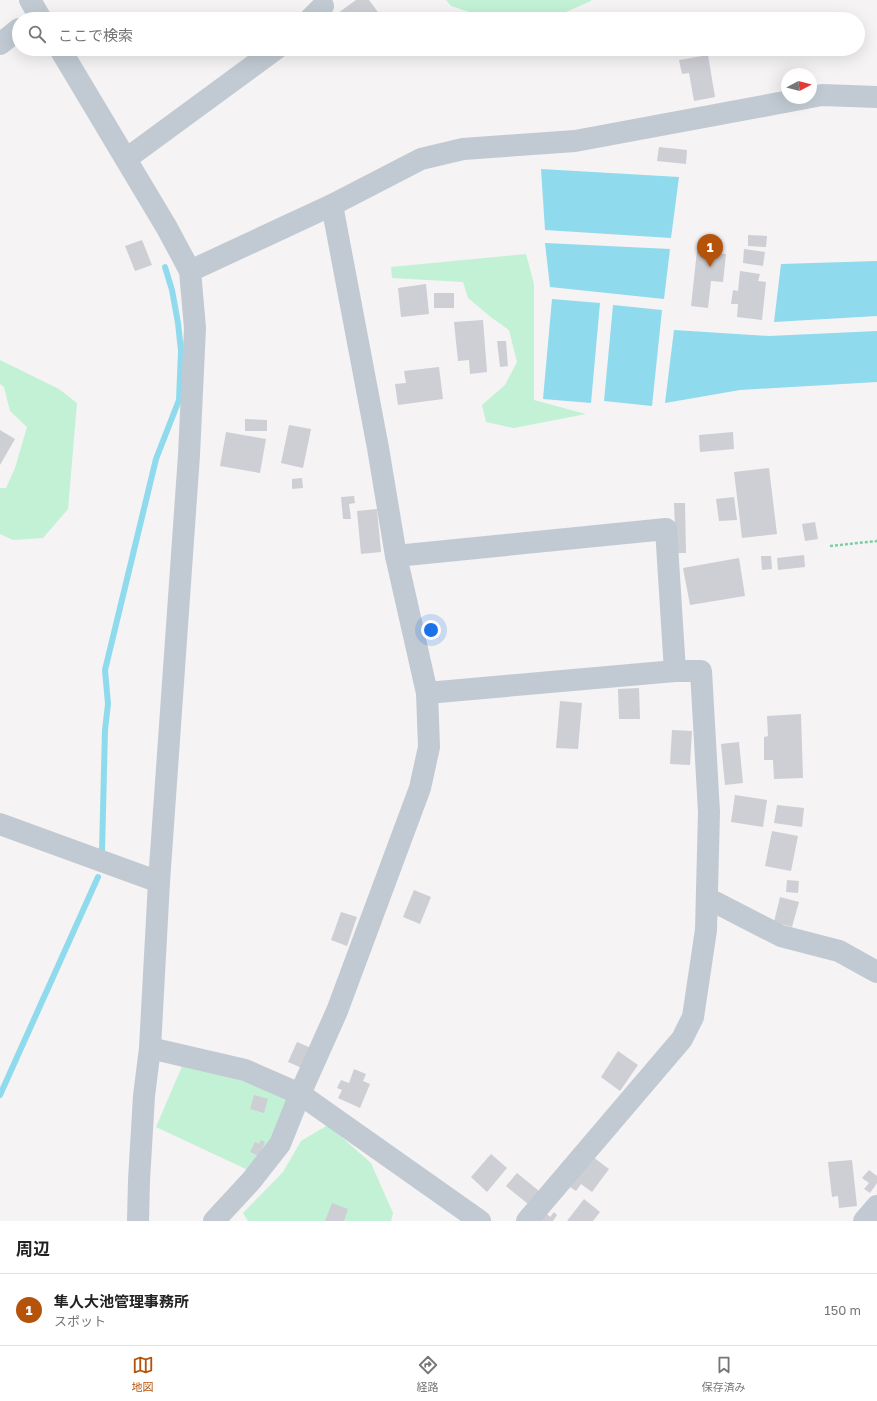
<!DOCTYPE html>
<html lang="ja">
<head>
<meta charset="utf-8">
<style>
	body { margin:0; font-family:"Golos Text","Noto Sans JP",sans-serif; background:#f2f2f2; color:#222 }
	.compass { position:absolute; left:781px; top:68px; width:36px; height:36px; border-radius:50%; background:#fff; box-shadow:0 4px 16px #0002; rotate:83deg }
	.you { position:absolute; left:431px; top:630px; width:14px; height:14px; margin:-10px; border:3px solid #fff; border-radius:50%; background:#1a73e8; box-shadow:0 0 0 6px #1a73e833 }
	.badge { display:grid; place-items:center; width:26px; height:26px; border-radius:50%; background:#b45309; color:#fff; font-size:13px; font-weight:700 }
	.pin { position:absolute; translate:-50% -33px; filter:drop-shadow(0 1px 2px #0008) }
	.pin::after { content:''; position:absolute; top:21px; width:14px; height:12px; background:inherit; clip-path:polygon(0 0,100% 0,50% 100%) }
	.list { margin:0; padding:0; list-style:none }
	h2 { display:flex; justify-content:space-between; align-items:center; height:52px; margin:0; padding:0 16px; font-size:17px }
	h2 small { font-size:13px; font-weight:400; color:#767676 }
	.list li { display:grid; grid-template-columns:26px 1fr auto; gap:12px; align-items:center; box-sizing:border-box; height:72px; padding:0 16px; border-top:1px solid #e0e0e0 }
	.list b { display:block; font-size:15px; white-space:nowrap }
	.list p { margin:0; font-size:13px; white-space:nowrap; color:#767676 }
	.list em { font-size:13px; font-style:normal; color:#767676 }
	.icon { flex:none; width:22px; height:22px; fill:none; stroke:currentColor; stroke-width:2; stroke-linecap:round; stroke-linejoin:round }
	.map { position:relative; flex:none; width:877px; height:1221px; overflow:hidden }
	.search { position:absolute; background:#fff; box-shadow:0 4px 16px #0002; left:12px; right:12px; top:12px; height:44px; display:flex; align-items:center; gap:10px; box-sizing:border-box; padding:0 14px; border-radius:22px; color:#767676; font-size:15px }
	.sheet { height:124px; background:#fff }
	nav { display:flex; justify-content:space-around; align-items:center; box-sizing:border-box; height:56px; border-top:1px solid #e0e0e0; background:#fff; font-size:11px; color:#767676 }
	nav a { display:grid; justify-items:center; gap:2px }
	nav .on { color:#b45309 }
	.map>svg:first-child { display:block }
</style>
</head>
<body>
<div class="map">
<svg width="877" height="1221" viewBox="0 0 877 1221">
	<rect width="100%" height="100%" fill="#f5f3f3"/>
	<g fill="#c3f1d5">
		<polygon points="446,0 591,0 591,1 550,19 491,19 451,6"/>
		<polygon points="526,254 534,284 534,400 586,414 514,428 486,422 482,405 505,385 517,362 509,330 492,318 468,298 463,282 392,278 391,267"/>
		<polygon points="0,360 59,389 77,403 68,509 43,538 13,540 0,534 0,488 6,488 15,468 27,427 10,411 4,387 0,384"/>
		<polygon points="183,1064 235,1075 285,1095 289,1105 275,1141 250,1171 156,1127"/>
		<polygon points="328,1125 371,1163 393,1213 391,1221 248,1221 243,1213 283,1172 301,1141"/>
	</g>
	<g fill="#90daee">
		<polygon points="541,169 679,177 671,238 545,230"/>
		<polygon points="545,243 670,249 664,299 550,287"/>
		<polygon points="877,261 877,316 774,322 781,264"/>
		<polygon points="552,299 600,303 591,403 543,399"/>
		<polygon points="613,305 662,310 652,406 604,401"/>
		<polygon points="674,330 769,336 877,331 877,382 740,390 665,403"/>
	</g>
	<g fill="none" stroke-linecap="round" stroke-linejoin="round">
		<g stroke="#90daee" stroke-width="6">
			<polyline points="102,852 105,730 108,704 105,670 156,459 179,400 181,351 178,323 172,290 165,267"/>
			<polyline points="0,1095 98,877"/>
		</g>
	</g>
	<g fill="#cdcfd5">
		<polygon points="356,0 369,0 383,19 342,19 338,13"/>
		<polygon points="708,55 715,97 694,101 689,73 682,74 679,60"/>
		<polygon points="659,147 687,150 686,164 657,161"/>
		<polygon points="748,235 767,236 766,247 748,246"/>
		<polygon points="142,240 152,265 135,271 125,246"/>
		<polygon points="744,249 765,252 763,266 743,263"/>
		<polygon points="697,251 726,254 723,282 711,281 708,308 691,306"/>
		<polygon points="740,271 760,274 758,281 766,282 762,320 737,317 738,304 731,304 733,290 738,291"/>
		<polygon points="426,284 429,314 401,317 398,288"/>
		<rect x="434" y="293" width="20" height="15"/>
		<polygon points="483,320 487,372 470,374 469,360 458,361 454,322"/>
		<polygon points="497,341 506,341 508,366 500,367"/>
		<polygon points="439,367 443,399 398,405 395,384 406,383 404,371"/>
		<polygon points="245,419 267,420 267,431 245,431"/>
		<polygon points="289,425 311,429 303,468 281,463"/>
		<polygon points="0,430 15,439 0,465"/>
		<polygon points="226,432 266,439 260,473 220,466"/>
		<polygon points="733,432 734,449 700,452 699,435"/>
		<polygon points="769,468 777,534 742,538 734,472"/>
		<polygon points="302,478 303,488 292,489 292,479"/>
		<polygon points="354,496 355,503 349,504 351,519 343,519 341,497"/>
		<polygon points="734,497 737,520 719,521 716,499"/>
		<polygon points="674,503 685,503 686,553 676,553"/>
		<polygon points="377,509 381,552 361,554 357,511"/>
		<polygon points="815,522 818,539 805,541 802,524"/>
		<polygon points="804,555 805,567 778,570 777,558"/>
		<polygon points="761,556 771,556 772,569 762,570"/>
		<polygon points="739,558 745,596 690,605 683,568"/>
		<polygon points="639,688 640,719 619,719 618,689"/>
		<polygon points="560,701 582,703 578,749 556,748"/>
		<polygon points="801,714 803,778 774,779 773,760 764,760 764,737 768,736 767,716"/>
		<polygon points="672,730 692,731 690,765 670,764"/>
		<polygon points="739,742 743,783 725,785 721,744"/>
		<polygon points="735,795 767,800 763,827 731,822"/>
		<polygon points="777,805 804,808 802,827 774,823"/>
		<polygon points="772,831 798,836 791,871 765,866"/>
		<polygon points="787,880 799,881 798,893 786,892"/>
		<polygon points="414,890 431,897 420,924 403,917"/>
		<polygon points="780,897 799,902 792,927 774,922"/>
		<polygon points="341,912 357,917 347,946 331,940"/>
		<polygon points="297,1042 311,1048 302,1068 288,1062"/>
		<polygon points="618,1051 638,1065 620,1091 601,1077"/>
		<polygon points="354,1069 366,1074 363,1081 370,1084 360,1108 338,1098 342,1090 337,1088 341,1080 349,1083"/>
		<polygon points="254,1095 268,1099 264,1113 250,1109"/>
		<polygon points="261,1140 265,1142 259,1156 250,1152 255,1142 259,1144"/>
		<polygon points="491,1154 507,1168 487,1192 471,1177"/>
		<polygon points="593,1157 609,1169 592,1192 581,1184 576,1191 570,1187"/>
		<polygon points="852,1160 857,1206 839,1208 838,1196 832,1197 828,1162"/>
		<polygon points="869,1170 877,1176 877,1183 870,1193 864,1189 869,1183 862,1178"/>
		<polygon points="517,1173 539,1191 528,1204 506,1186"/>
		<polygon points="584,1199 600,1212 593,1221 567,1221"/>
		<polygon points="332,1203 348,1209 344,1221 325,1221"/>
		<polygon points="554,1212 557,1215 553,1221 541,1221 546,1213 550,1217"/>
	</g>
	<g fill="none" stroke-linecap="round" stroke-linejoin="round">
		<polyline stroke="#7ad0a6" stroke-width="2.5" stroke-dasharray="3 2" stroke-linecap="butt" points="830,546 877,541"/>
		<g stroke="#c1cad2" stroke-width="22">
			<polyline points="30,0 41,19"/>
			<polyline points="310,19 323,6"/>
			<polyline points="0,44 19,29"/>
			<polyline points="60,49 167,228 190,271 195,328 189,455 159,882 150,1048 144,1096 139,1180 138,1221"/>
			<polyline points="811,97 822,95 877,97"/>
			<polyline points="126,159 276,49"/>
			<polyline points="190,271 332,205 421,159 463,149 575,141 806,98"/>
			<polyline points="396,556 666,529 675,671"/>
			<polyline points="427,693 675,671 701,671 709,812 706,930 693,1017 682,1039 527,1221"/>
			<polyline points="0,824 159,882"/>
			<polyline points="707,898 781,936 839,951 877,972"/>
			<polyline points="150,1048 245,1070 300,1094 480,1221"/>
			<polyline points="214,1221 251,1181 280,1144 300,1094 337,1011 420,788 429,747 427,693 396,556 378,448 332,205"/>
			<polyline points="864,1221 877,1206"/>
		</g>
	</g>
</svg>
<svg class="compass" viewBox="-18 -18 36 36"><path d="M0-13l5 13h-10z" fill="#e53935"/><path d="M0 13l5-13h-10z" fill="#767676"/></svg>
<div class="you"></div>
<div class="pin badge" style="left:710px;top:267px">1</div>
<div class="search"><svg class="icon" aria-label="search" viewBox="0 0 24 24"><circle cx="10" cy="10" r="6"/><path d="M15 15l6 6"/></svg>ここで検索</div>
</div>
<section class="sheet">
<h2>周辺<small></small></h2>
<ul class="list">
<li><span class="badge">1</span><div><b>隼人大池管理事務所</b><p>スポット</p></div><em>150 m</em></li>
</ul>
</section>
<nav>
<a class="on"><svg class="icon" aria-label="map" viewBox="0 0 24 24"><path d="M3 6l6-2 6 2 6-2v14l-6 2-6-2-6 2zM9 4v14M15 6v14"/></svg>地図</a>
<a><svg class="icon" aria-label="directions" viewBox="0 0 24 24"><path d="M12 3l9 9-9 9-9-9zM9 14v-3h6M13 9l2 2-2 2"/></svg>経路</a>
<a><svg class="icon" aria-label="saved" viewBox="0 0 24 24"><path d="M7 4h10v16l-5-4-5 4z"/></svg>保存済み</a>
</nav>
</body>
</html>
